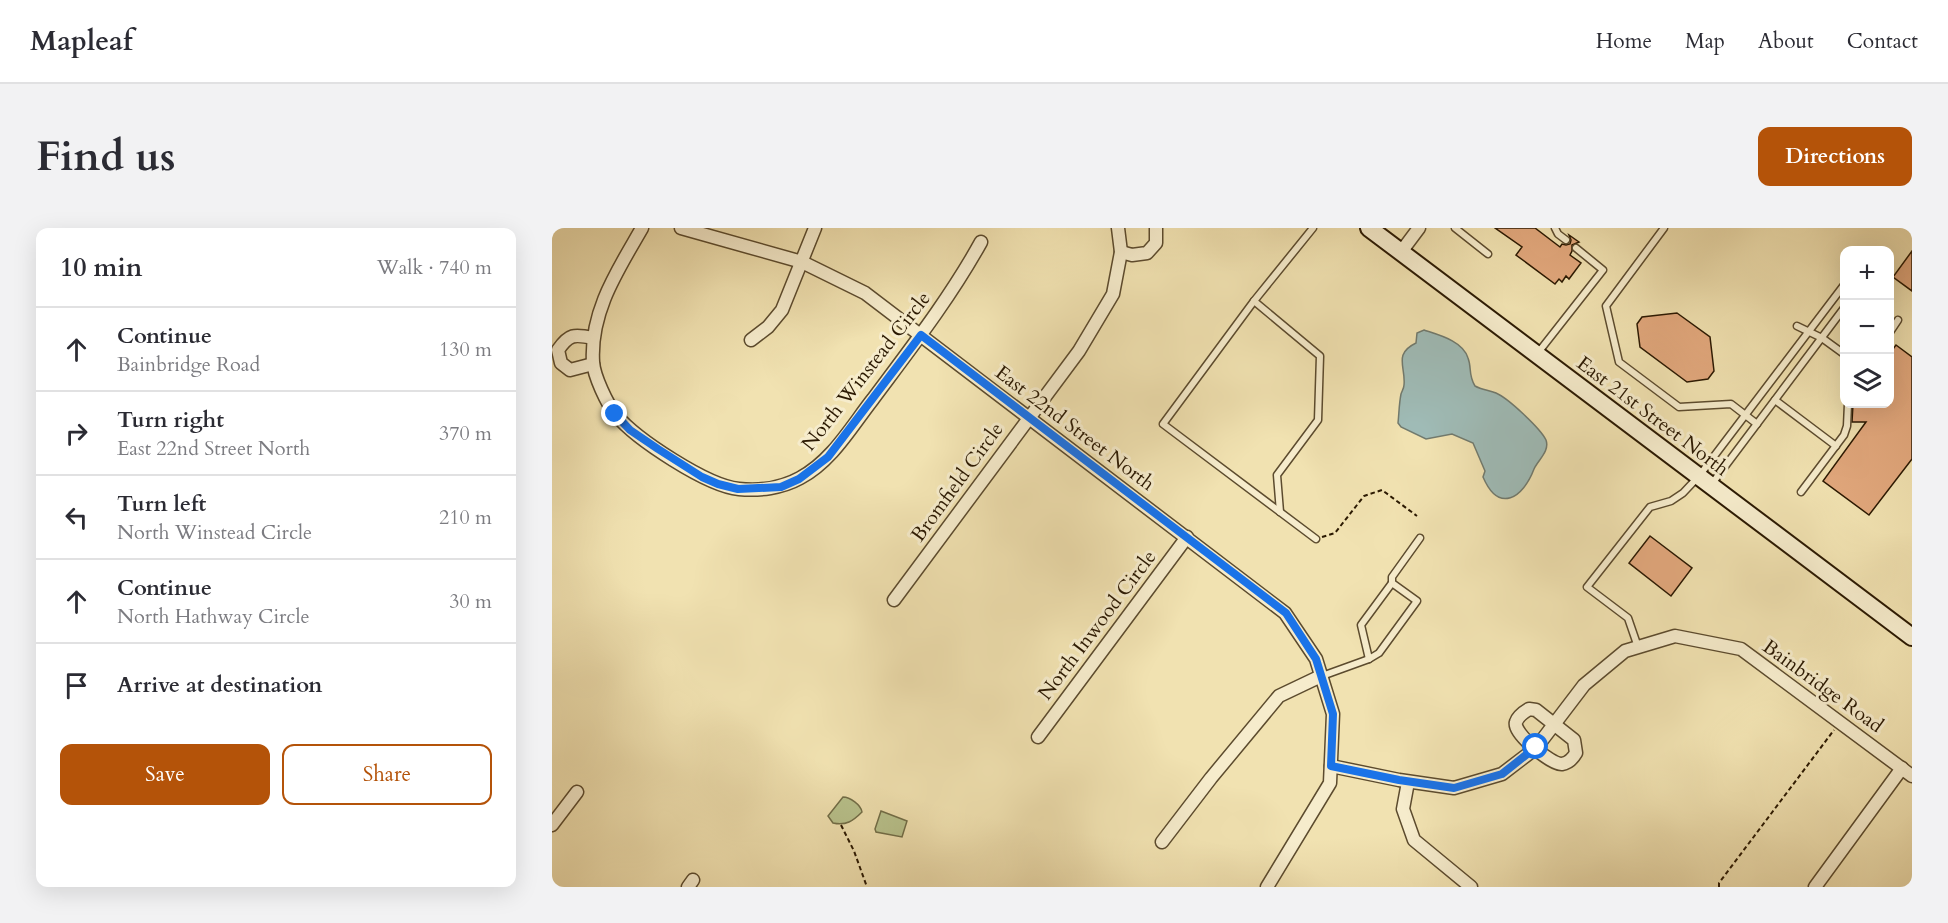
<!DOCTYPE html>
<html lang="en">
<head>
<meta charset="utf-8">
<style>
	body { margin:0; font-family:Cardo,serif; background:#f2f2f3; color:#2b2b33 }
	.controls { position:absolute; right:18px; top:18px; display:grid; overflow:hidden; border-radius:12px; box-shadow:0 6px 24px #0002 }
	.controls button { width:54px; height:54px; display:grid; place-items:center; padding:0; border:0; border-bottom:2px solid #e1e1e2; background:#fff; color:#2b2b33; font:30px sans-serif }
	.stop { position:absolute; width:18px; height:18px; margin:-14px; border:4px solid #1a73e8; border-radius:50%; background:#fff }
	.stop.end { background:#1a73e8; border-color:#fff; box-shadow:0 2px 6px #0008 }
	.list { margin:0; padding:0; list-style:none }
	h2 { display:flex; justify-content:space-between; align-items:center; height:78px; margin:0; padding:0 24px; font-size:26px }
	h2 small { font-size:20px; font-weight:400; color:#7c7c81 }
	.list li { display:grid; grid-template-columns:39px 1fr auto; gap:18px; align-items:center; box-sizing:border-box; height:84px; padding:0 24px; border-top:2px solid #e1e1e2 }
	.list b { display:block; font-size:22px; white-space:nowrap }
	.list p { margin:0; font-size:20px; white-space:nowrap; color:#7c7c81 }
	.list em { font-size:20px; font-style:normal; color:#7c7c81 }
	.actions { display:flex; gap:12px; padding:18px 24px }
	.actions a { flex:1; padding:14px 0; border:2px solid #b45309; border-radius:12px; text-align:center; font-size:21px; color:#b45309 }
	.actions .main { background:#b45309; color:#fff }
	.icon { flex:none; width:33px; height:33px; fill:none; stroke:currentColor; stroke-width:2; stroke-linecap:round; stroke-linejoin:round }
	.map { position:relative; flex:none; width:1360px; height:659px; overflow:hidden; border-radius:12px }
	header { display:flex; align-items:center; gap:36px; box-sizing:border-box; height:84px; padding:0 30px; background:#fff; border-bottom:2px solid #e1e1e2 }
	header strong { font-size:28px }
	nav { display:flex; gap:33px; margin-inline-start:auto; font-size:21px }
	.intro { display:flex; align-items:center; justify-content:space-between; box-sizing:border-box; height:144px; padding:0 36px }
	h1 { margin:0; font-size:42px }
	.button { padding:15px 27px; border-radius:12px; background:#b45309; color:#fff; font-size:21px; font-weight:700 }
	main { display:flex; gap:36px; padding:0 36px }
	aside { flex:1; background:#fff; border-radius:12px; box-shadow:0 6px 24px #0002 }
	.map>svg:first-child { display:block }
</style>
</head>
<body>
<header>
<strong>Mapleaf</strong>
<nav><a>Home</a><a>Map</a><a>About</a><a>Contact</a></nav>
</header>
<div class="intro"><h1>Find us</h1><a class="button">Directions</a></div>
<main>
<aside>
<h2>10 min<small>Walk · 740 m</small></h2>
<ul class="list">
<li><svg class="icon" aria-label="ahead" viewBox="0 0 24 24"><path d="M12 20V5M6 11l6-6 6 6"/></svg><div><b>Continue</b><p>Bainbridge Road</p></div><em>130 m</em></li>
<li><svg class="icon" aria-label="right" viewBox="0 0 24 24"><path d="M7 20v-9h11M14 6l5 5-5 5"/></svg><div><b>Turn right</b><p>East 22nd Street North</p></div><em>370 m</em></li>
<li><svg class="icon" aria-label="left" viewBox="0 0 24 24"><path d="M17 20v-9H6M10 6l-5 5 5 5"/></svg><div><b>Turn left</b><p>North Winstead Circle</p></div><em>210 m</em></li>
<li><svg class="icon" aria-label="ahead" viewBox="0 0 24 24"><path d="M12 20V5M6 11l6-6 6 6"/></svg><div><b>Continue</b><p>North Hathway Circle</p></div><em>30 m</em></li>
<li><svg class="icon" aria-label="arrive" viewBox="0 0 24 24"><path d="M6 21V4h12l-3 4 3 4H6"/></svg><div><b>Arrive at destination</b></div></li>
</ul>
<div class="actions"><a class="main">Save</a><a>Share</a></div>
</aside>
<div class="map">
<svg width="1360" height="659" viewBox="0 0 1360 659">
	<rect width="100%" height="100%" fill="#f1e2b1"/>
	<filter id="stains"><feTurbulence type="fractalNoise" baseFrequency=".00333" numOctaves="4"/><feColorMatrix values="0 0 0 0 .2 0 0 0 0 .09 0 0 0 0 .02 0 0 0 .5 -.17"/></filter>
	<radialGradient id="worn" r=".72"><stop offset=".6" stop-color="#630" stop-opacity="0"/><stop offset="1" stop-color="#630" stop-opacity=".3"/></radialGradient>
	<g fill="#b9c38d" stroke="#726e48" stroke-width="1.5">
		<path d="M291,569C298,569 309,577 310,584C301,593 294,598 281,595L276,588Z"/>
		<polygon points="329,583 355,593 350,609 324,604 323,601"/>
	</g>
	<path fill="#9fbbb6" stroke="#717a6e" stroke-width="1.5" d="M872,102C887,107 911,113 916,130C920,140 916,147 923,158C930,162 937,162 944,165C956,170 989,201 994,212C998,223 986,232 982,241C971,270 947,286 931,249L933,243L921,215L900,206L874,211L849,199L846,195C847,186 847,176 849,166C850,163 852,160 852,157C854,139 841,126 864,115L865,105Z"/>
	<g fill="#e2a87d" stroke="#2b1902" stroke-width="1.5">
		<polygon points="943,0 983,0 1008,19 1010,16 1014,17 1018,16 1019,12 1017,7 1027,14 1020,17 1020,23 1018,27 1029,35 1017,51 1014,48 1010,54 1007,51 1003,56 964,27 970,19"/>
		<polygon points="1360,23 1360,63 1341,49"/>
		<polygon points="1125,85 1158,109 1162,143 1156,151 1135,154 1088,119 1085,96 1090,89"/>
		<polygon points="1344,117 1360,129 1360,231 1317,287 1271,253 1314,194 1300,194 1301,176 1338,176 1338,125"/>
		<polygon points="1098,308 1140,340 1119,368 1077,335"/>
	</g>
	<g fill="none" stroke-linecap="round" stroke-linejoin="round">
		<g stroke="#5c4b2e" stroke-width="9">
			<g id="lane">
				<polyline points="761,0 702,73 611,196 764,311"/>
				<polyline points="903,0 936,26"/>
				<polyline points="1003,0 1006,6 1014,12"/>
				<polyline points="1112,0 1054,78 1067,134 1127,179 1179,176 1205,196"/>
				<polyline points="702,73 768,128 766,192 725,247 728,284"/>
				<polyline points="1245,98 1270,110 1292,126"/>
				<polyline points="1338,104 1346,92"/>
				<polyline points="985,126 1051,42 1024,20"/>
				<polyline points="1223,172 1284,218"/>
				<polyline points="1159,257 1292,80"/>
				<polyline points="1249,264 1292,207 1295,198 1296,176"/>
				<polyline points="1086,419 1076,390 1035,359 1098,279 1119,273 1131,265 1147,248 1292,57"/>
				<polyline points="817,431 809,397 840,355"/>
				<polyline points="770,448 817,431 827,425 865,373 840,355 840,349 868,310"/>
			</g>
		</g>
		<g stroke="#5c4b2e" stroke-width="15">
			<g id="street">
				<path d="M90,0C66,42 38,83 41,134C42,148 55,176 64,187C84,211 155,258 187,261C207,263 230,260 248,250C280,233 299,199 321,171C359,120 398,70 429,14"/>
				<polyline points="129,0 250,34 313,65 733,385 764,431 781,486 778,555 715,659"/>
				<polyline points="569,24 580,27 595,25 604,15 604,0"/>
				<polyline points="849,24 867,0"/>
				<polyline points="199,112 216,99 230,82 263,0"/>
				<path d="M41,136L18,142L9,135L6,122C17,106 22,106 41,110"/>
				<polyline points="342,372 527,123 561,66 569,24 566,0"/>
				<path d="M977,481L984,482L1022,512L1024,525C1021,530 1017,535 1010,536C1000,537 960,505 964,494C966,488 972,484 977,481Z"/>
				<polyline points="486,509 635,309"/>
				<polyline points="779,538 847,552 902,560 950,546 984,520 1032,457 1073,423 1123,408 1189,421 1360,548"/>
				<polyline points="856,554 851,581 862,612 919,659"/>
				<polyline points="0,597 25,564"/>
				<polyline points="610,614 659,550 727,468 769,448"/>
				<polyline points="136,659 141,652"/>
				<polyline points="1263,659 1350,540"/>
			</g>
		</g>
		<g stroke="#2b1902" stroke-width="20">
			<polyline id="secondary" points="817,0 1360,409"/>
		</g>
		<g stroke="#2b1902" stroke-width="2" stroke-dasharray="4.5 3" stroke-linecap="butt">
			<polyline points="770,309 783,305 812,268 830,262 865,288"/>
			<polyline points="289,597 302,623 315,659"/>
			<polyline points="1167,659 1167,655 1282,502"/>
		</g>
		<use href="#lane" stroke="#f6eccc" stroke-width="6"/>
		<use href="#street" stroke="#f6eccc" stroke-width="12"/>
		<use href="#secondary" stroke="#f6eccc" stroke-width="16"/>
	</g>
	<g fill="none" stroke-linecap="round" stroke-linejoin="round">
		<polyline stroke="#1a73e8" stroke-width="8" points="63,186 78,202 106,221 150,249 166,256 186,261 229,259 247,251 276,229 369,107 734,385 764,431 781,486 779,538 847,552 902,560 950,546 984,519"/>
	</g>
	<g text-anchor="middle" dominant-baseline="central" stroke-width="6" stroke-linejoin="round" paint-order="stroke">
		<g font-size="20" fill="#2b1902" stroke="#f6eccc">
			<text transform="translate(314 143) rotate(-52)">North Winstead Circle</text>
			<text transform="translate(1101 188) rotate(37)">East 21st Street North</text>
			<text transform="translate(523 200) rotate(37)">East 22nd Street North</text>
			<text transform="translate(405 254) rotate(-54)">Bromfield Circle</text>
			<text transform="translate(545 397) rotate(-53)">North Inwood Circle</text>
			<text transform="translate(1271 458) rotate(36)">Bainbridge Road</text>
		</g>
	</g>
	<rect width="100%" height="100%" filter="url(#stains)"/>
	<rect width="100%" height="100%" fill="url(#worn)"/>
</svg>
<div class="controls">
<button>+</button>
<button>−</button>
<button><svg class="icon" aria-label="layers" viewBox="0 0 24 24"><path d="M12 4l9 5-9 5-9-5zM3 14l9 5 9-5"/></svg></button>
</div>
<div class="stop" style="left:984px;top:519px"></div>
<div class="stop end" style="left:63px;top:186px"></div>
</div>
</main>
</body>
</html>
